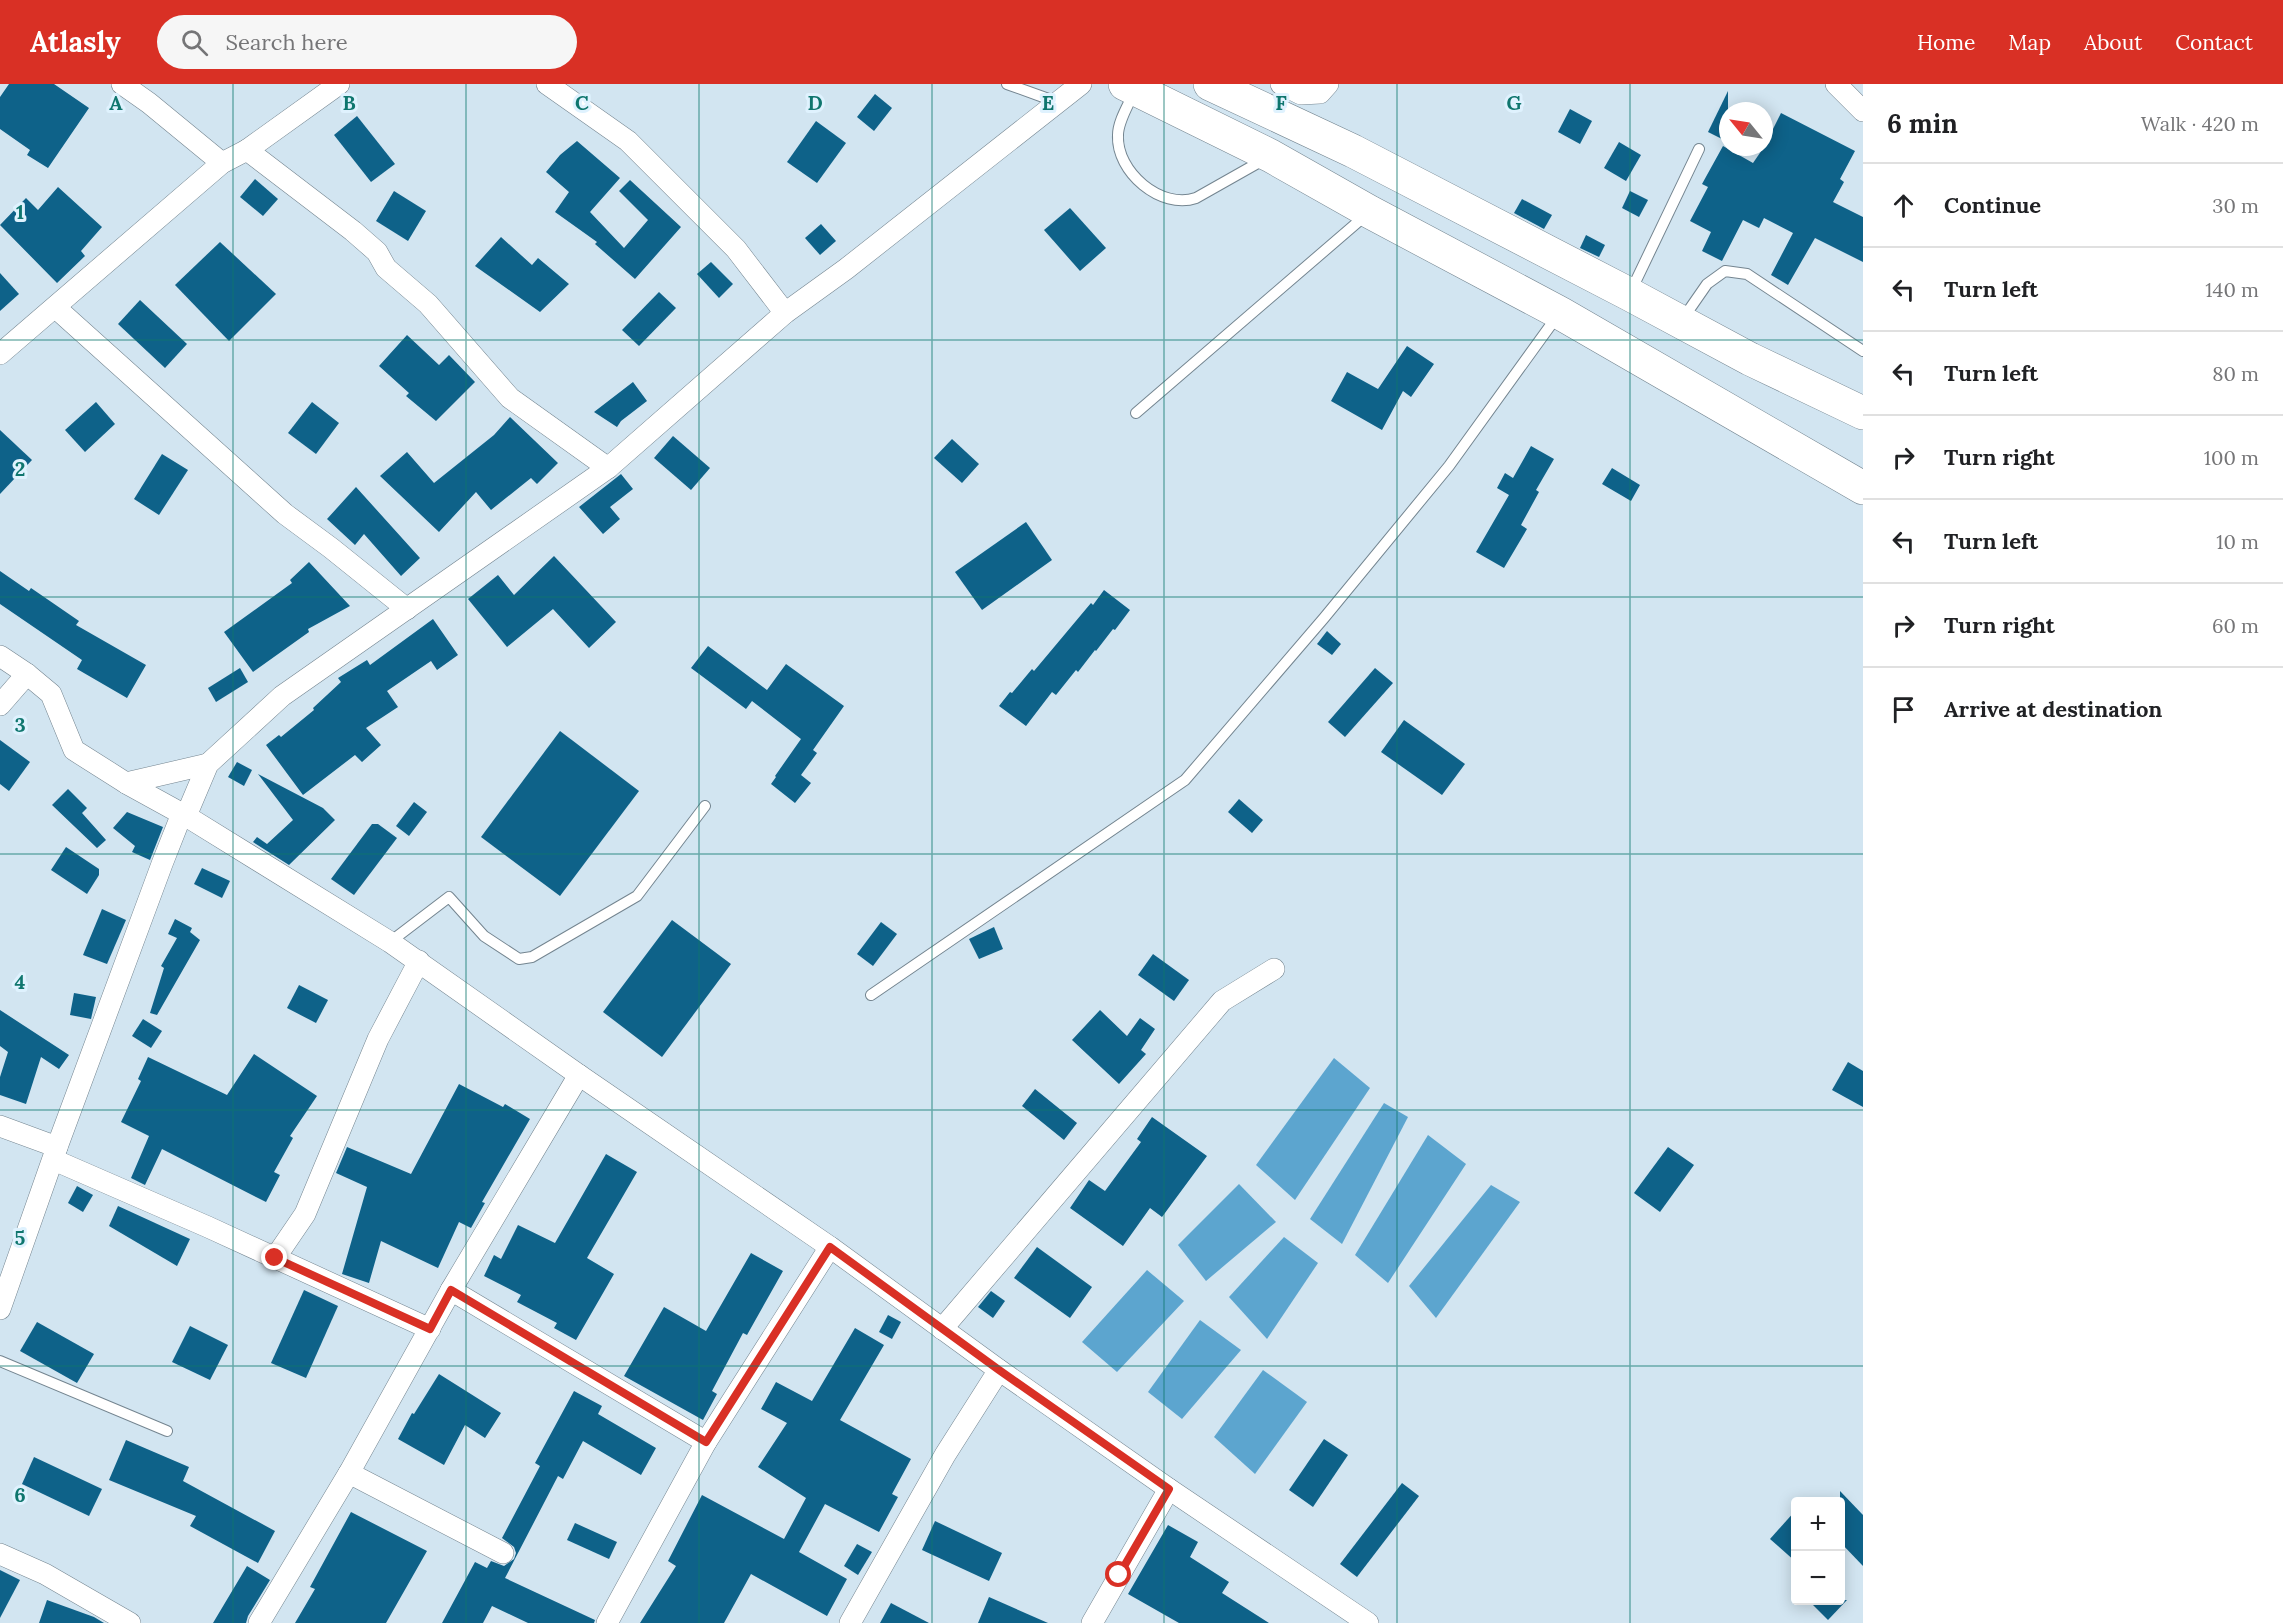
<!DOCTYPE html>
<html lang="en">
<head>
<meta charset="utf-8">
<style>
	body { margin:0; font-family:Lora,serif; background:#f6f6f6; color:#202124 }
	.controls { position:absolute; right:18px; bottom:18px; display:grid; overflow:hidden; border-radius:6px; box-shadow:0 3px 15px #0003 }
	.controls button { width:54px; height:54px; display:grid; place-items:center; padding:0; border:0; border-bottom:2px solid #e0e0e0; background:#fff; color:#202124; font:30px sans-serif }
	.compass { position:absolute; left:1719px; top:18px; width:54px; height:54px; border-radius:50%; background:#fff; box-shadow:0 3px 15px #0003; rotate:300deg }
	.stop { position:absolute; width:18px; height:18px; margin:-14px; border:4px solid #d93025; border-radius:50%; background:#fff }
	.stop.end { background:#d93025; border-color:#fff; box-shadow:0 2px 6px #0008 }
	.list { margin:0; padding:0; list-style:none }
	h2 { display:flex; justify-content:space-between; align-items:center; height:78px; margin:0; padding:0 24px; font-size:26px }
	h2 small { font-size:20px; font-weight:400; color:#757577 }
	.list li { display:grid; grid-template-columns:39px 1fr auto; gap:18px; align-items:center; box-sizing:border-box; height:84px; padding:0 24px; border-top:2px solid #e0e0e0 }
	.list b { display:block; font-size:22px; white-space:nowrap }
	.list em { font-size:20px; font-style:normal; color:#757577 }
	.icon { flex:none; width:33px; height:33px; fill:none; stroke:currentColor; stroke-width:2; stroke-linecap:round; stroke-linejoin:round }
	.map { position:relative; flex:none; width:1863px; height:1539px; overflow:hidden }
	header { display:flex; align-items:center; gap:36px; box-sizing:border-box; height:84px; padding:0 30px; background:#d93025; color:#fff }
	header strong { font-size:28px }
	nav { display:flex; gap:33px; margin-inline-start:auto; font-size:21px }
	.search { width:420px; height:54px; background:#f6f6f6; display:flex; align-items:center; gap:15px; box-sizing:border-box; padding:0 21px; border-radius:33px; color:#757577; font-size:22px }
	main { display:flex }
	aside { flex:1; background:#fff }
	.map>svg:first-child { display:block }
</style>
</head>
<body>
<header>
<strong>Atlasly</strong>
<div class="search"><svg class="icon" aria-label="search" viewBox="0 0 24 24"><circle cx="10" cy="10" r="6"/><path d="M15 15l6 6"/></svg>Search here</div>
<nav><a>Home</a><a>Map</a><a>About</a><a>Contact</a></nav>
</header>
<main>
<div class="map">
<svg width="1863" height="1539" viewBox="0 0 1863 1539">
	<rect width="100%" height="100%" fill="#d2e5f1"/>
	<g fill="#5ca5cf">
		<polygon points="1334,974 1370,1004 1295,1116 1256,1081"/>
		<polygon points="1384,1019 1408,1033 1342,1160 1310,1135"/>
		<polygon points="1428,1051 1466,1080 1388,1199 1355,1171"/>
		<polygon points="1239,1100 1276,1138 1206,1197 1178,1161"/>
		<polygon points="1491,1101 1520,1118 1436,1234 1409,1202"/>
		<polygon points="1284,1153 1318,1179 1267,1255 1229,1213"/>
		<polygon points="1147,1186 1184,1217 1117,1288 1082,1258"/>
		<polygon points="1200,1236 1241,1266 1182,1335 1148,1308"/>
		<polygon points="1263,1286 1307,1318 1255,1390 1214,1353"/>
	</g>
	<g fill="#0e6289">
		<polygon points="9,0 54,0 89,24 48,84 27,71 30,66 0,45 0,13"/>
		<polygon points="1728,7 1728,58 1708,48"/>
		<polygon points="875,10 892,24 874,47 857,33"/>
		<polygon points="1570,25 1592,37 1580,60 1558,48"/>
		<polygon points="1781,29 1855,67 1840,95 1844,98 1833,118 1863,133 1863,178 1815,154 1788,201 1771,191 1793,149 1764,134 1759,144 1743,136 1722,177 1702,167 1711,148 1690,137 1708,103 1702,100 1723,62 1753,79 1764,63"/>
		<polygon points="357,32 395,80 371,98 334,51"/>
		<polygon points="816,37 846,59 817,99 787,78"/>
		<polygon points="577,57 620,94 590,128 624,164 648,136 619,107 630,96 681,143 635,195 595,160 597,158 555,128 569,108 546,88 560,71"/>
		<polygon points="1619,58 1641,71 1626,97 1604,84"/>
		<polygon points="255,95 278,115 263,132 240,113"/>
		<polygon points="58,103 102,143 81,167 85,172 57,199 0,141 26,114 38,126"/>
		<polygon points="394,107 426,127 408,157 376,137"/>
		<polygon points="1630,107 1648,116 1639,133 1622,124"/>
		<polygon points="1522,115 1552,131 1544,145 1514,129"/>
		<polygon points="1070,124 1106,164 1080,187 1044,146"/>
		<polygon points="821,140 836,157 820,171 805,154"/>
		<polygon points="1586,151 1605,161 1599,173 1580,164"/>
		<polygon points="501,153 532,181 538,174 569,200 540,228 475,182"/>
		<polygon points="220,158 276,210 229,257 175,201"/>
		<polygon points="711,178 733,200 719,214 697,190"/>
		<polygon points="0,189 19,210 0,227"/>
		<polygon points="659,208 676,224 639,262 622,246"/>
		<polygon points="140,216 187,260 165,284 118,240"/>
		<polygon points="407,251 439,281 449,271 475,298 436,337 406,312 409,309 379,282"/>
		<polygon points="1407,262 1434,280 1411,313 1403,307 1382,346 1331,317 1347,288 1378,305"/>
		<polygon points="633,298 647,317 621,337 617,343 594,328"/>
		<polygon points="96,318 115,340 85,368 65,346"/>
		<polygon points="312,318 339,339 316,370 288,349"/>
		<polygon points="510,333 558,379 537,400 531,394 491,426 476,408 439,448 380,392 407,368 434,399 494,351"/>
		<polygon points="0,346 32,376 0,410"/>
		<polygon points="673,352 710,384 691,406 654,374"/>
		<polygon points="952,355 979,380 962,399 934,374"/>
		<polygon points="1531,362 1554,375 1536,406 1539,408 1521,441 1527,445 1504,484 1476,468 1509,411 1497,404 1505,389 1513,394"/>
		<polygon points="162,370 188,386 159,431 134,415"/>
		<polygon points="1612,384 1640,401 1631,417 1602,400"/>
		<polygon points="621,390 633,405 610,423 620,435 603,450 579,423"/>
		<polygon points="356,403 420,474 401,492 364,450 355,461 327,435"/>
		<polygon points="1026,438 1052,476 982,526 955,488"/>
		<polygon points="554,472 616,538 589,564 553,525 507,563 468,515 498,491 514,511"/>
		<polygon points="309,478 350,522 308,545 309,548 253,588 224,548 292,499 290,496"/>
		<polygon points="0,487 29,507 31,504 79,537 76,541 146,581 127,614 77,585 82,576 0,520"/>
		<polygon points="1104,506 1130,526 1115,546 1113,545 1096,567 1095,566 1078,588 1076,586 1056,611 1052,608 1026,642 999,622 1010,608 1012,609 1032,585 1034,587 1091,519 1093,521"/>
		<polygon points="433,535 458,571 437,586 431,577 387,607 398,623 366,644 381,661 362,678 355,671 303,711 266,661 279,651 281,653 314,626 313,624 341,598 338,594 367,576 370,581"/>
		<polygon points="1327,547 1341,560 1332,571 1317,560"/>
		<polygon points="708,562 767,606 786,580 844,622 813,666 817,669 801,691 811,699 795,719 771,700 776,693 775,692 801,655 752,617 746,625 691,584"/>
		<polygon points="240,584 248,598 216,618 208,604"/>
		<polygon points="1375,584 1393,599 1345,653 1328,638"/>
		<polygon points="1404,636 1465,680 1442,711 1381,668"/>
		<polygon points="560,647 639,707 560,812 481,753"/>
		<polygon points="0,656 30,678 9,707 0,700"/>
		<polygon points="237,678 252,686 244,702 228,693"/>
		<polygon points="258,690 323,724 335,736 289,781 253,758 257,753 267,760 293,736"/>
		<polygon points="68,705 87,724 82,729 106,756 97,764 52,721"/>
		<polygon points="1239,715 1263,736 1252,749 1228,728"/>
		<polygon points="414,718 427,728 409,752 396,742"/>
		<polygon points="127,728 163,743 150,776 132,768 135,762 113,744"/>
		<polygon points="372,740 378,740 397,754 354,811 331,795"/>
		<polygon points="66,763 99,785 99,791 87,810 51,786"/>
		<polygon points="202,784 230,797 222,814 194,800"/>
		<polygon points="102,825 126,836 107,880 83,871"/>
		<polygon points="175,835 192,844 190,848 200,856 157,931 150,929 164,884 161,882 177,854 168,850"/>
		<polygon points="672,836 731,880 662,973 603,928"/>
		<polygon points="881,838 897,850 873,882 857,870"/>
		<polygon points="994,843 1003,865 979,875 969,855"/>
		<polygon points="1153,870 1189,896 1174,917 1138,891"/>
		<polygon points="299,901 328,916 316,939 287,924"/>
		<polygon points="74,909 96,913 91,935 70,931"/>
		<polygon points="0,926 69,971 59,985 41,973 26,1020 0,1011 0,993 8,968 0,962"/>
		<polygon points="1100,926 1127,952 1140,934 1155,945 1141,966 1146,970 1119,1000 1072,956"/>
		<polygon points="143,935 162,947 151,964 132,952"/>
		<polygon points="254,970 317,1012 290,1052 293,1054 274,1088 280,1091 266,1118 162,1065 145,1101 131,1094 149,1052 121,1038 141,997 138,995 148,973 227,1011"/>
		<polygon points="1848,978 1863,987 1863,1023 1832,1006"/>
		<polygon points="459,1000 503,1023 505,1020 530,1035 482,1118 485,1119 471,1144 459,1138 438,1184 381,1157 369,1199 342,1190 367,1103 336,1089 347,1063 411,1090"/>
		<polygon points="1035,1005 1077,1039 1064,1056 1022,1022"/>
		<polygon points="1152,1033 1207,1072 1162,1133 1150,1124 1123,1162 1070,1124 1089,1096 1105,1107 1141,1058 1137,1055"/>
		<polygon points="1668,1063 1694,1081 1660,1128 1634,1109"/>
		<polygon points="606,1070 637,1088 587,1174 614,1190 576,1256 554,1244 557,1239 517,1218 521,1211 484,1192 494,1171 501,1175 518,1141 555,1159"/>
		<polygon points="77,1102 93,1111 83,1128 68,1119"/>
		<polygon points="118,1122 190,1155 177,1182 109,1142"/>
		<polygon points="1037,1163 1092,1203 1070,1234 1014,1194"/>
		<polygon points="751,1169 783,1187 747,1251 743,1249 712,1307 717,1310 703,1336 624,1292 664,1223 706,1247"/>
		<polygon points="304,1206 338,1222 306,1294 271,1279"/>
		<polygon points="991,1207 1005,1217 993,1234 978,1223"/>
		<polygon points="888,1231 901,1238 892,1255 879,1248"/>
		<polygon points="37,1238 94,1270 77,1299 20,1267"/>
		<polygon points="190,1242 228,1261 210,1296 172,1278"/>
		<polygon points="855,1244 884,1261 840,1336 911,1375 892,1410 898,1413 879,1448 825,1420 799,1468 847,1495 827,1532 751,1490 724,1539 640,1539 676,1482 668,1477 702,1411 784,1455 806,1414 758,1383 787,1339 761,1325 776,1298 812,1317"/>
		<polygon points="439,1290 501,1329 485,1354 465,1341 444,1381 398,1355 412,1329 414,1330"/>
		<polygon points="574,1307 602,1322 598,1330 656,1364 641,1391 583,1357 563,1395 558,1392 505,1494 595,1536 594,1539 528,1539 492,1522 483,1539 442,1539 475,1478 487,1484 491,1477 504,1482 514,1475 516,1469 514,1463 502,1454 540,1382 535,1379"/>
		<polygon points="1324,1355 1348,1371 1313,1423 1289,1406"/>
		<polygon points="126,1356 189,1383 183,1397 275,1447 258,1479 190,1442 196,1432 109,1396"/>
		<polygon points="34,1373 102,1405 89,1432 22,1400"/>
		<polygon points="1402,1399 1419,1412 1357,1493 1340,1480"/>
		<polygon points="1840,1407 1863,1431 1863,1482 1840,1458"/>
		<polygon points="1796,1426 1796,1478 1770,1455"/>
		<polygon points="351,1428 427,1467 386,1539 295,1539 315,1505 310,1503"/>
		<polygon points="935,1437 1002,1469 989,1497 922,1466"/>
		<polygon points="575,1439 617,1458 609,1475 567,1456"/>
		<polygon points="1168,1441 1198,1458 1190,1473 1229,1498 1222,1509 1269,1539 1179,1539 1128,1510"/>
		<polygon points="857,1460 872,1468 858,1491 844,1482"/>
		<polygon points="247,1482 270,1496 248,1532 246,1539 213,1539"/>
		<polygon points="0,1486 20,1496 0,1534"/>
		<polygon points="989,1513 1048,1539 978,1539"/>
		<polygon points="47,1516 94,1533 104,1539 39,1539"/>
		<polygon points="1808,1516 1847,1516 1828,1536"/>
		<polygon points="891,1519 929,1539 880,1539"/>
	</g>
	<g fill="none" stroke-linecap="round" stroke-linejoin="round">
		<g stroke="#748590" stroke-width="12">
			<g id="lane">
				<polyline points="1007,0 1057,18"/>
				<path d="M1134,8C1129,20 1118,37 1118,51C1116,88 1161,126 1196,114L1265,75"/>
				<polyline points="1631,207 1699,65"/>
				<polyline points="1682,236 1707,200 1725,187 1747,190 1863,267"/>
				<polyline points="1136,329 1366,131"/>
				<polyline points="390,858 449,813 484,852 519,875 532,873 637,812 705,722"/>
				<polyline points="871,911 1185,696 1324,534 1449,382 1558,231"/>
				<polyline points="0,1277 167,1347"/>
			</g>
		</g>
		<g stroke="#748590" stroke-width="22">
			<g id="street">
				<polyline points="122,0 149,19 222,79"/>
				<polyline points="547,0 628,57 736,165 785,229"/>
				<polyline points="1281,0 1301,10 1320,9 1328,0"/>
				<polyline points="1836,0 1863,27"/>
				<polyline points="247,66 353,147 377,168 386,184 428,220 510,314 608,384"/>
				<polyline points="56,224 285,430 331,464 407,525"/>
				<polyline points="0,270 222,79 247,66 339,0"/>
				<polyline points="0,572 27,590 51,610 74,666 126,699 186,732 390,858 579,991 830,1163 999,1286 1169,1405 1368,1539"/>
				<polyline points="0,621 27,590"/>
				<polyline points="126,699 208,680"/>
				<polyline points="0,1042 57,1063"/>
				<polyline points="54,1076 208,1143 430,1245"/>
				<polyline points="275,1174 305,1130 378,955 419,877"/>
				<polyline points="451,1206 706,1358"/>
				<polyline points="0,1225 57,1063 162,780 179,737 186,732 208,680 282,612 608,384 785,229 846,185 1081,0"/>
				<polyline points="942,1245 1222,917 1274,885"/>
				<polyline points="349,1389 503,1469"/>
				<polyline points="0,1470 45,1490 130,1539"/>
				<polyline points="259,1539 349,1389 451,1206 579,991"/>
				<polyline points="607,1539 706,1358 830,1163"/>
				<polyline points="850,1539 945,1371 999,1286"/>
				<polyline points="1092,1539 1169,1405"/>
			</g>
		</g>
		<g stroke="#748590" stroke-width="34">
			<g id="highway">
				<polyline points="1125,0 1271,72 1370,128 1560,229 1863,404"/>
				<polyline points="1210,0 1353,67 1629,210 1750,275 1863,329"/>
			</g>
		</g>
		<use href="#lane" stroke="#fff" stroke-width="10"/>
		<use href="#street" stroke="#fff" stroke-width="21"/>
		<use href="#highway" stroke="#fff" stroke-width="33"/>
	</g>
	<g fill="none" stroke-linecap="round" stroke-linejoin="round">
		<polyline stroke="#d93025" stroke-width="8" points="275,1174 430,1245 451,1206 706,1358 830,1163 999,1286 1169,1405 1119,1491"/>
	</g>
	<path fill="none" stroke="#0f766e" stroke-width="1.5" stroke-opacity="0.55" d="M233,0V1539M466,0V1539M699,0V1539M932,0V1539M1164,0V1539M1397,0V1539M1630,0V1539M0,256H1863M0,513H1863M0,770H1863M0,1026H1863M0,1282H1863"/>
	<g font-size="20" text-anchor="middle" font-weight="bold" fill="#0f766e" stroke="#dff2fe" stroke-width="6" stroke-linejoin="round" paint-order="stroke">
		<text x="116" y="26">A</text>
		<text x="349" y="26">B</text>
		<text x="582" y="26">C</text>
		<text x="815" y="26">D</text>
		<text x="1048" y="26">E</text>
		<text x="1281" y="26">F</text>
		<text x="1514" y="26">G</text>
		<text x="20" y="135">1</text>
		<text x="20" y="392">2</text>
		<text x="20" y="648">3</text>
		<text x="20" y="905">4</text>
		<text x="20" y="1161">5</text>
		<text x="20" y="1418">6</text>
	</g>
</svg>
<div class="controls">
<button>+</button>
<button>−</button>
</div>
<svg class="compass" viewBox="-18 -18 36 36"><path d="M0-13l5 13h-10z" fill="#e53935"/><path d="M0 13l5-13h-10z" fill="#757577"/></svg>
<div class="stop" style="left:1119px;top:1491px"></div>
<div class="stop end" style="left:275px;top:1174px"></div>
</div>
<aside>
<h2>6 min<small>Walk · 420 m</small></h2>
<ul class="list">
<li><svg class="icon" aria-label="ahead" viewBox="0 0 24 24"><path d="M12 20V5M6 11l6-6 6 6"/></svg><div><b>Continue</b></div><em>30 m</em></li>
<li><svg class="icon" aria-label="left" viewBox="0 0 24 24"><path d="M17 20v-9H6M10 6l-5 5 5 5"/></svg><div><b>Turn left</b></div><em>140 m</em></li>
<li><svg class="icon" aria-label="left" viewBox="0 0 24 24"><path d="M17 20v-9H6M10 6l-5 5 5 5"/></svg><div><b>Turn left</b></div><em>80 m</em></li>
<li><svg class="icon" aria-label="right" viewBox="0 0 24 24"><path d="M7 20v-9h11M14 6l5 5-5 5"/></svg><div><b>Turn right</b></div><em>100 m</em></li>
<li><svg class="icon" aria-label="left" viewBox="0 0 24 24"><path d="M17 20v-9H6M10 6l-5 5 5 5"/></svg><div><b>Turn left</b></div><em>10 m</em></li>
<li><svg class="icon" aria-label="right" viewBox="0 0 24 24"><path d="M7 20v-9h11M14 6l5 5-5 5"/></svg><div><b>Turn right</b></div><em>60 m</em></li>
<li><svg class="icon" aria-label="arrive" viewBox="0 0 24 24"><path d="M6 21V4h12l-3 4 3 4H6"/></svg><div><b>Arrive at destination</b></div></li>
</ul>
</aside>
</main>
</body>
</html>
